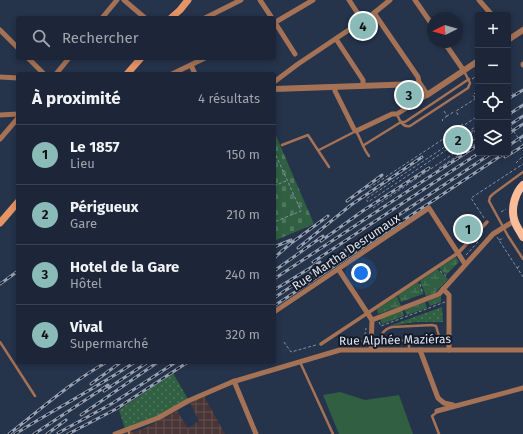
<!DOCTYPE html>
<html lang="fr">
<head>
<meta charset="utf-8">
<style>
	body { margin:0; font-family:"Fira Sans",sans-serif; background:#293243; color:#f1f3f6 }
	.controls { position:absolute; right:12px; top:12px; display:grid; overflow:hidden; border-radius:4px; box-shadow:0 2px 6px #0003 }
	.controls button { width:36px; height:36px; display:grid; place-items:center; padding:0; border:0; border-bottom:1px solid #3a4353; background:#1c2638; color:#f1f3f6; font:20px sans-serif }
	.compass { position:absolute; left:427px; top:12px; width:36px; height:36px; border-radius:50%; background:#1c2638; box-shadow:0 2px 6px #0003; rotate:265deg }
	.you { position:absolute; left:361px; top:273px; width:14px; height:14px; margin:-10px; border:3px solid #fff; border-radius:50%; background:#1a73e8; box-shadow:0 0 0 6px #1a73e833 }
	.badge { display:grid; place-items:center; width:26px; height:26px; border-radius:50%; background:#8bbbb9; color:#111; font-size:13px; font-weight:700 }
	.pin { position:absolute; translate:-50% -50%; border:2px solid #fff; box-shadow:0 1px 4px #0006 }
	.list { margin:0; padding:0; list-style:none }
	h2 { display:flex; justify-content:space-between; align-items:center; height:52px; margin:0; padding:0 16px; font-size:17px }
	h2 small { font-size:13px; font-weight:400; color:#a0a5ae }
	.list li { display:grid; grid-template-columns:26px 1fr auto; gap:12px; align-items:center; box-sizing:border-box; height:60px; padding:0 16px; border-top:1px solid #3a4353 }
	.list b { display:block; font-size:15px; white-space:nowrap }
	.list p { margin:0; font-size:13px; white-space:nowrap; color:#a0a5ae }
	.list em { font-size:13px; font-style:normal; color:#a0a5ae }
	.icon { flex:none; width:22px; height:22px; fill:none; stroke:currentColor; stroke-width:2; stroke-linecap:round; stroke-linejoin:round }
	.map { position:relative; flex:none; width:523px; height:434px; overflow:hidden }
	.search { position:absolute; background:#1c2638; box-shadow:0 2px 6px #0003; left:16px; top:16px; width:260px; height:44px; display:flex; align-items:center; gap:10px; box-sizing:border-box; padding:0 14px; border-radius:4px; color:#a0a5ae; font-size:15px }
	.panel { position:absolute; background:#1c2638; box-shadow:0 2px 6px #0003; left:16px; top:72px; width:260px; height:292px; border-radius:4px }
	.map>svg:first-child { display:block }
</style>
</head>
<body>
<div class="map">
<svg width="523" height="434" viewBox="0 0 523 434">
	<defs>
		<pattern id="industrial-grid" width="8" height="8" patternUnits="userSpaceOnUse"><rect width="8" height="8" fill="#493535"/><path d="M0 4h8M4 0v8" fill="none" stroke="#635253"/></pattern>
		<pattern id="green-dots" width="8" height="8" patternUnits="userSpaceOnUse"><rect width="8" height="8" fill="#306041"/><path d="M2 2h.1M6 6h.1" fill="none" stroke="#4d775d" stroke-width="1.8" stroke-linecap="round"/></pattern>
		<pattern id="wetland-marsh" width="20" height="14" patternUnits="userSpaceOnUse"><rect width="20" height="14" fill="#306041"/><path d="M1 5h8M5 5V1M11 12h8M15 12V8" fill="none" stroke="#4d775d"/></pattern>
		<pattern id="cemetery-stones" width="16" height="16" patternUnits="userSpaceOnUse"><rect width="16" height="16" fill="#306041"/><path d="M2 7V4a2 2 0 0 1 4 0v3zM10 15v-3a2 2 0 0 1 4 0v3z" fill="#4d775d"/></pattern>
	</defs>
	<rect width="100%" height="100%" fill="#25334b"/>
	<polygon fill="url(#industrial-grid)" points="204,396 225,434 125,434 143,429 177,411 188,428 199,421 190,403"/>
	<g fill="url(#green-dots)">
		<polygon points="442,307 443,322 416,322 389,326"/>
		<polygon points="173,373 188,399 158,416 125,429 119,410"/>
	</g>
	<g fill="url(#wetland-marsh)">
		<polygon points="456,257 459,262 446,275 439,268"/>
		<polygon points="437,269 448,279 435,293 426,296 420,281"/>
		<polygon points="418,282 423,294 401,302 398,295"/>
		<polygon points="397,296 401,306 378,314 377,309"/>
		<polygon points="441,296 441,302 430,306 428,301"/>
		<polygon points="425,302 427,308 407,315 405,310"/>
		<polygon points="402,310 404,316 382,324 380,319"/>
	</g>
	<polygon fill="url(#cemetery-stones)" points="274,131 314,224 274,241"/>
	<polygon fill="#306041" points="340,392 365,400 399,395 413,434 339,434 323,395"/>
	<g fill="none" stroke-linecap="round" stroke-linejoin="round">
		<g stroke="#8590a4" stroke-width="1" stroke-dasharray="3 2" stroke-linecap="butt">
			<polyline points="472,79 478,75"/>
			<polyline points="508,96 513,93"/>
			<polyline points="475,98 473,95 478,90"/>
			<polyline points="444,111 447,116 455,111"/>
			<polyline points="458,115 456,111 478,97"/>
			<polyline points="508,120 511,118"/>
			<polyline points="443,121 442,120 447,116 448,117"/>
			<polyline points="478,125 366,199 368,202 478,129"/>
			<polyline points="459,128 458,127 463,124"/>
			<polyline points="471,132 477,128"/>
			<polyline points="464,136 469,133"/>
			<polyline points="476,139 478,138"/>
			<polyline points="470,144 474,141"/>
			<polyline points="274,151 301,211 274,222"/>
			<polyline points="516,163 523,156"/>
			<polyline points="439,168 478,142"/>
			<polyline points="274,186 286,181"/>
			<polyline points="369,188 478,116"/>
			<polyline points="373,208 478,137"/>
			<polyline points="501,212 506,209"/>
			<polyline points="484,218 471,198 523,164"/>
			<polyline points="497,237 523,277"/>
			<polyline points="499,240 504,238"/>
			<polyline points="466,255 478,242 476,240"/>
			<polyline points="517,268 521,265"/>
			<polyline points="440,271 447,277"/>
			<polyline points="420,284 423,294"/>
			<polyline points="379,322 381,326 445,302"/>
			<polyline points="284,342 291,352 316,345"/>
			<polyline points="358,344 345,344 345,342 364,341 366,328"/>
		</g>
		<g stroke="#a57256" stroke-width="2.5">
			<path d="M397,114C399,120 403,128 410,126L468,88L470,83L464,71"/>
			<polyline points="282,145 308,135 329,167"/>
			<polyline points="364,145 401,122 405,122 469,79"/>
			<path d="M319,150L356,131C361,139 363,149 369,156"/>
			<polyline points="523,172 493,194 490,197 489,201 508,236 523,259"/>
			<polyline points="0,342 35,396"/>
			<path d="M409,343L408,340C401,340 394,342 388,341C375,339 384,329 392,327L432,325L436,326L439,336L436,342L409,343V349"/>
			<polyline points="300,362 333,434"/>
			<polyline points="437,412 432,416 439,434"/>
			<polyline points="129,434 129,430"/>
		</g>
		<polyline stroke="#a57256" stroke-width="3.5" points="321,344 458,253 487,222"/>
		<g stroke="#a57256" stroke-width="5">
			<polyline points="124,0 145,18"/>
			<polyline points="260,0 272,18"/>
			<polyline points="349,0 362,20"/>
			<polyline points="415,0 433,26"/>
			<polyline points="479,0 492,15"/>
			<polyline points="374,13 418,77 419,83"/>
			<polyline points="102,18 117,0"/>
			<polyline points="205,18 241,0"/>
			<polyline points="274,21 295,54"/>
			<polyline points="274,23 313,0"/>
			<polyline points="0,30 18,48"/>
			<polyline points="336,39 363,80 363,86"/>
			<polyline points="444,42 464,71"/>
			<polyline points="28,58 44,74"/>
			<polyline points="191,65 195,74"/>
			<polyline points="523,65 523,64"/>
			<polyline points="56,74 69,58"/>
			<polyline points="172,74 205,58"/>
			<polyline points="0,77 18,78"/>
			<polyline points="274,82 298,64 374,13 390,0"/>
			<polyline points="335,87 335,91 354,129 356,131 392,114 397,114 427,95"/>
			<polyline points="0,115 18,114"/>
			<polyline points="0,139 18,118"/>
			<polyline points="339,270 372,320 371,349"/>
			<polyline points="443,289 449,295 449,350"/>
			<polyline points="274,312 429,208 465,264"/>
			<polyline points="372,320 439,294 493,234 514,221"/>
			<polyline points="420,350 438,398 444,403 453,405"/>
			<polyline points="234,381 256,434"/>
			<polyline points="437,411 523,388"/>
			<polyline points="115,434 158,418 188,401 232,382 340,350 523,350"/>
		</g>
		<g stroke="#a57256" stroke-width="6">
			<polyline points="508,40 523,30"/>
			<polyline points="274,89 417,84 419,83 427,95 478,61"/>
		</g>
		<g stroke="#e59466" stroke-width="7">
			<polyline points="171,18 180,10 188,0"/>
			<polyline points="127,74 141,58"/>
			<polyline points="0,223 18,202"/>
		</g>
		<path stroke="#fabc99" stroke-width="8" d="M523,185C515,193 511,208 514,219C515,225 520,231 523,237"/>
		<g stroke="#97a2b5" stroke-width="3">
			<g id="rail">
				<polyline points="508,99 523,90"/>
				<polyline points="508,115 523,105"/>
				<polyline points="508,126 523,116"/>
				<polyline points="508,134 523,124"/>
				<polyline points="508,146 523,136"/>
				<polyline points="505,157 523,146"/>
				<polyline points="347,201 382,175"/>
				<polyline points="321,241 364,210 429,168"/>
				<polyline points="274,247 291,240"/>
				<polyline points="298,248 351,205 422,157"/>
				<polyline points="274,258 290,244 328,216"/>
				<polyline points="313,262 479,153"/>
				<polyline points="274,271 323,236"/>
				<polyline points="274,279 478,145"/>
				<polyline points="0,284 18,271"/>
				<polyline points="274,290 320,262"/>
				<polyline points="274,298 492,153"/>
				<polyline points="274,306 505,153"/>
				<polyline points="91,384 121,362"/>
				<polyline points="104,391 148,362"/>
				<polyline points="81,415 158,362"/>
				<polyline points="58,433 113,403 176,362"/>
				<path d="M9,434C41,409 71,382 107,362"/>
				<path d="M15,434C55,409 96,388 135,362"/>
				<polyline points="34,434 108,385"/>
				<polyline points="47,434 66,420"/>
				<polyline points="68,434 116,409 188,362"/>
			</g>
		</g>
		<use href="#rail" stroke="#151b26" stroke-width="1.5" stroke-dasharray="4.5" stroke-linecap="butt"/>
		<polyline stroke="#8590a4" stroke-width="1" stroke-dasharray="3 2" stroke-linecap="butt" points="508,123 523,145"/>
	</g>
	<g text-anchor="middle" dominant-baseline="central" stroke-width="4" stroke-linejoin="round" paint-order="stroke">
		<g font-size="12" fill="#dbe4f4" stroke="#151b26">
			<text transform="translate(346 252) rotate(-34)">Rue Martha Desrumaux</text>
			<text transform="translate(395 340) rotate(-1)">Rue Alphée Maziéras</text>
		</g>
	</g>
</svg>
<div class="controls">
<button>+</button>
<button>−</button>
<button><svg class="icon" aria-label="locate" viewBox="0 0 24 24"><circle cx="12" cy="12" r="6"/><path d="M12 2v4M12 18v4M2 12h4M18 12h4"/></svg></button>
<button><svg class="icon" aria-label="layers" viewBox="0 0 24 24"><path d="M12 4l9 5-9 5-9-5zM3 14l9 5 9-5"/></svg></button>
</div>
<svg class="compass" viewBox="-18 -18 36 36"><path d="M0-13l5 13h-10z" fill="#e53935"/><path d="M0 13l5-13h-10z" fill="#a0a5ae"/></svg>
<div class="you"></div>
<div class="pin badge" style="left:468px;top:229px">1</div>
<div class="pin badge" style="left:458px;top:140px">2</div>
<div class="pin badge" style="left:409px;top:95px">3</div>
<div class="pin badge" style="left:363px;top:26px">4</div>
<div class="search"><svg class="icon" aria-label="search" viewBox="0 0 24 24"><circle cx="10" cy="10" r="6"/><path d="M15 15l6 6"/></svg>Rechercher</div>
<section class="panel">
<h2>À proximité<small>4 résultats</small></h2>
<ul class="list">
<li><span class="badge">1</span><div><b>Le 1857</b><p>Lieu</p></div><em>150 m</em></li>
<li><span class="badge">2</span><div><b>Périgueux</b><p>Gare</p></div><em>210 m</em></li>
<li><span class="badge">3</span><div><b>Hotel de la Gare</b><p>Hôtel</p></div><em>240 m</em></li>
<li><span class="badge">4</span><div><b>Vival</b><p>Supermarché</p></div><em>320 m</em></li>
</ul>
</section>
</div>
</body>
</html>
